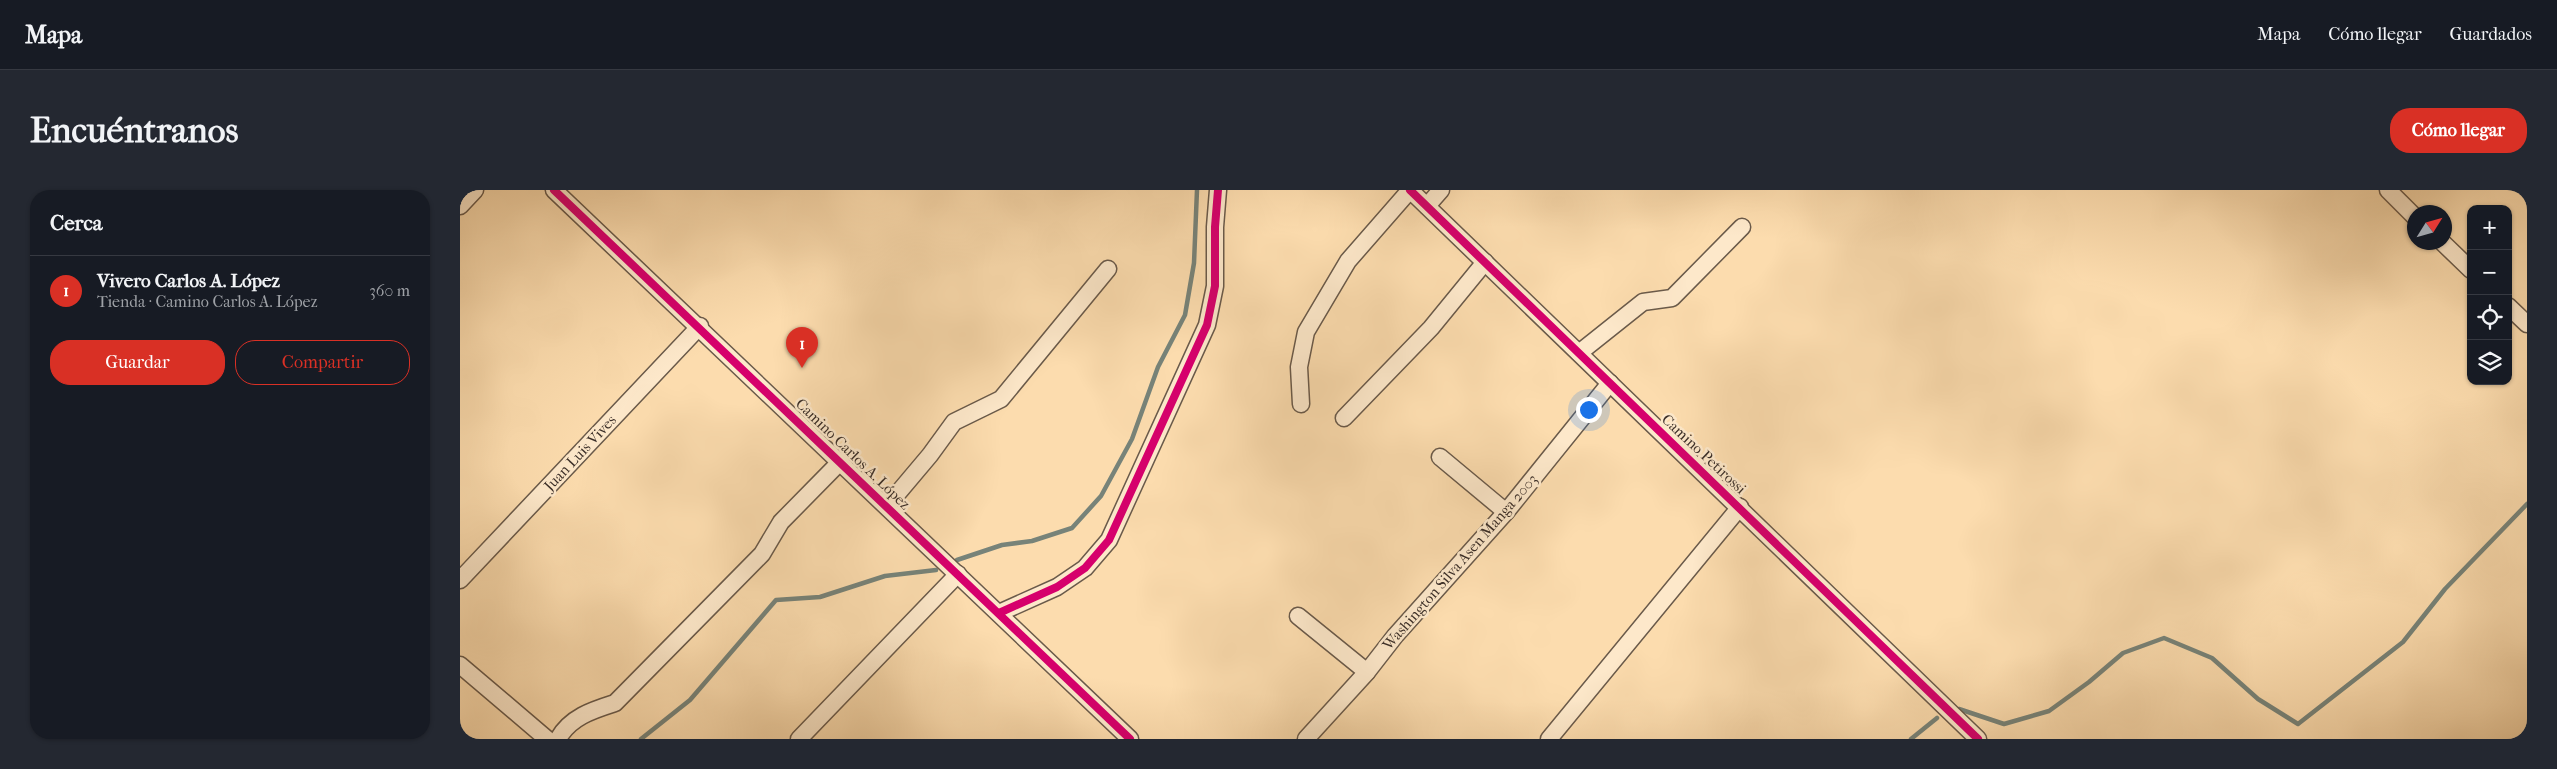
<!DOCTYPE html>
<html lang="es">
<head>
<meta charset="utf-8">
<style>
	body { margin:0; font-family:"IM FELL French Canon",serif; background:#242831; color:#f1f3f6 }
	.controls { position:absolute; right:15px; top:15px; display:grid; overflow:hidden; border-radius:10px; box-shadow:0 1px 4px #0004 }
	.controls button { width:45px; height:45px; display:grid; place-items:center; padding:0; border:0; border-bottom:1px solid #363941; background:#171b24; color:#f1f3f6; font:25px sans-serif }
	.compass { position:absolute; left:1947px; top:15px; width:45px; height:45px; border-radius:50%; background:#171b24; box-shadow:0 1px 4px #0004; rotate:53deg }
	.you { position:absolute; left:1128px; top:219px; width:18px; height:18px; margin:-12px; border:4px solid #fff; border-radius:50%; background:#1a73e8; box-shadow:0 0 0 8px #1a73e833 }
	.badge { display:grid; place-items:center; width:32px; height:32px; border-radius:50%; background:#d93025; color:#fff; font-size:16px; font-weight:700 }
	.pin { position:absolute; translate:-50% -41px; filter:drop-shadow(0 1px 2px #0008) }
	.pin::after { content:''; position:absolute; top:26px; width:18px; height:15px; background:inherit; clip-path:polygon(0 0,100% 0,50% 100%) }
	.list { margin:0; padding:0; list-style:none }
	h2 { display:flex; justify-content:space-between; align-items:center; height:65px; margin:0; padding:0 20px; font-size:21px }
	h2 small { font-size:16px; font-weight:400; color:#9ea1a6 }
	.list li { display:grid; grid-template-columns:32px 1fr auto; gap:15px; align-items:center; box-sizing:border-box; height:70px; padding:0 20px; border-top:1px solid #363941 }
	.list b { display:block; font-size:19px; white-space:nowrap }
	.list p { margin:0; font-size:16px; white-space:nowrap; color:#9ea1a6 }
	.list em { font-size:16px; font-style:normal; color:#9ea1a6 }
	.actions { display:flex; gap:10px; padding:15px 20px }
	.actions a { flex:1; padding:11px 0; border:1px solid #d93025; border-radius:20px; text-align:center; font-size:18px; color:#d93025 }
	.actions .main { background:#d93025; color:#fff }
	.icon { flex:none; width:28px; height:28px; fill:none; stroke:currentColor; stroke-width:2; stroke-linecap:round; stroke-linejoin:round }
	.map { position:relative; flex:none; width:2067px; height:549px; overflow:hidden; border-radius:20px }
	header { display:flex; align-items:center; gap:30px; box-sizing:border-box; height:70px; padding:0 25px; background:#171b24; border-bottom:1px solid #363941 }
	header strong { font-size:24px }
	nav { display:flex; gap:28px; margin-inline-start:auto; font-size:18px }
	.intro { display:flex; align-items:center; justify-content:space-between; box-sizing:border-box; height:120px; padding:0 30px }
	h1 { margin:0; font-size:35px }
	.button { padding:12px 22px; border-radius:20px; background:#d93025; color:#fff; font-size:18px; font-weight:700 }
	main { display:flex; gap:30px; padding:0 30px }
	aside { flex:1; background:#171b24; border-radius:20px; box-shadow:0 1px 4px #0004 }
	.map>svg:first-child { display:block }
</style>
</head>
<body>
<header>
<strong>Mapa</strong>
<nav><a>Mapa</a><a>Cómo llegar</a><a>Guardados</a></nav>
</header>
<div class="intro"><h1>Encuéntranos</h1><a class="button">Cómo llegar</a></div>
<main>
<aside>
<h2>Cerca<small></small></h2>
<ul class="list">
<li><span class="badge">1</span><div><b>Vivero Carlos A. López</b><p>Tienda · Camino Carlos A. López</p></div><em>360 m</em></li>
</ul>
<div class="actions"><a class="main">Guardar</a><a>Compartir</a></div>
</aside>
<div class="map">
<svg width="2067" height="549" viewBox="0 0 2067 549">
	<rect width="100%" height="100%" fill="#fcdcae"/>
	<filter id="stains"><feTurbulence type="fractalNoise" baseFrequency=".004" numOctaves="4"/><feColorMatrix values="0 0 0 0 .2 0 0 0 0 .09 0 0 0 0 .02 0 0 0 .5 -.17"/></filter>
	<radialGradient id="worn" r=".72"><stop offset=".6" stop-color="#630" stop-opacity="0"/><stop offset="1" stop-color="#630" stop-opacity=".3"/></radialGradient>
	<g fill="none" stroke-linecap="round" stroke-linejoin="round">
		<g stroke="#778379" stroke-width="4.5">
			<polyline points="497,370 542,355 572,351 612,338 641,306 672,249 698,177 725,125 734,73 737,0"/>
			<polyline points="1499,519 1544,534 1589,521 1629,492 1663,463 1704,448 1752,468 1798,509 1838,534 1943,452 1985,399 2067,314"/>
			<polyline points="181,549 230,510 316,410 360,407 425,386 476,380"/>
			<polyline points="1451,549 1477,528"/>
		</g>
		<g stroke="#6a5a4a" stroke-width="19">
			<g id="minor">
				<polyline points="94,0 670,549"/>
				<polyline points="950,0 1518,549"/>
				<polyline points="1928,0 1954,26"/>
				<polyline points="0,16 15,0"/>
				<polyline points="967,16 981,0"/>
				<polyline points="1982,52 2011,80"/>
				<polyline points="2048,116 2067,134"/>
				<polyline points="1119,163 1183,112 1212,108 1282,37"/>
				<polyline points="841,214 839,177 846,142 888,71 950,0"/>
				<polyline points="884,228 971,138 1025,72"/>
				<polyline points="980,267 1046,322"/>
				<polyline points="427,316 470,265 494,232 541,209 648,79"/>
				<polyline points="0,390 240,136"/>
				<polyline points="539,423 597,397 625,378 649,350 747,135 755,96 755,37 758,0"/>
				<polyline points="838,426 907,482"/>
				<polyline points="0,475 87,549"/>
				<path d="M98,549C110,527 133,520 155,513L302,364L321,332L381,271"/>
				<polyline points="339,549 498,384"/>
				<polyline points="846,549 907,482 935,446 1046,322 1150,193"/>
				<polyline points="1089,549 1280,317"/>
			</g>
		</g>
		<use href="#minor" stroke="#fde8ca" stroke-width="16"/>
		<g stroke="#fde8ca" stroke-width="11">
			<g id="cycleway">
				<polyline points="94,0 670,549"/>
				<polyline points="950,0 1518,549"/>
				<polyline points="539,423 597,397 625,378 649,350 747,135 755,96 755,37 758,0"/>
			</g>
		</g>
		<use href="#cycleway" stroke="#d6006c" stroke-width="8"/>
	</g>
	<g text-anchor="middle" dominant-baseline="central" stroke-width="5" stroke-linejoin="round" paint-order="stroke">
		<g font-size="15" fill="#3a2e28" stroke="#fde8ca">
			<text transform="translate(120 263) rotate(-47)">Juan Luis Vives</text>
			<text transform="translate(393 264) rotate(44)">Camino Carlos A. López</text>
			<text transform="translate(1244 264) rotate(43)">Camino Petirossi</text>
			<text transform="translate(1000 372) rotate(-49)">Washington Silva Asen Manga 2003</text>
		</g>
	</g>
	<rect width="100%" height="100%" filter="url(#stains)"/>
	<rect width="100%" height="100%" fill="url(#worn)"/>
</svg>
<div class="controls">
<button>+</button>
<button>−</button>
<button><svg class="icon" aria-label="locate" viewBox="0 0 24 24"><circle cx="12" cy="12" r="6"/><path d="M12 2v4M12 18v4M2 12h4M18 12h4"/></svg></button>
<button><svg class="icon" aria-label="layers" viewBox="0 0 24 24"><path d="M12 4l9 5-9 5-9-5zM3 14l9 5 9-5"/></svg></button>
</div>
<svg class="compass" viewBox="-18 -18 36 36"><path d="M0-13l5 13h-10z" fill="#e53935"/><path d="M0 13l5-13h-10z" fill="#9ea1a6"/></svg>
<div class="you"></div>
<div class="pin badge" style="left:342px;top:178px">1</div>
</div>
</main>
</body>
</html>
